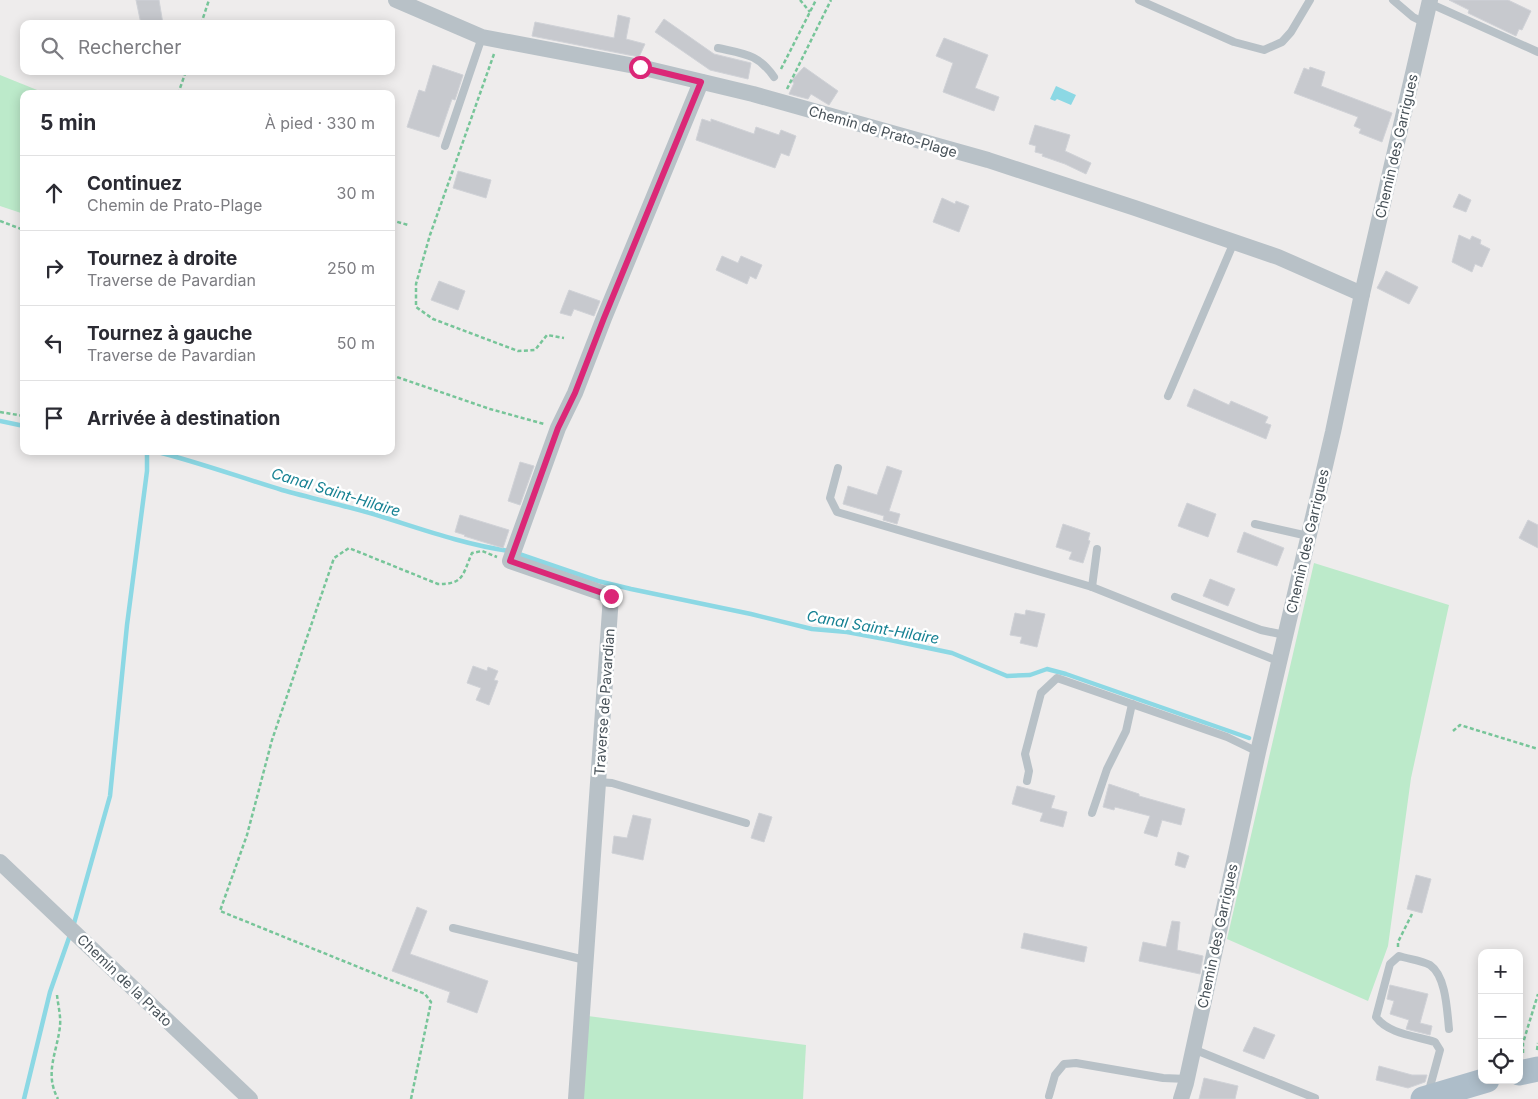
<!DOCTYPE html>
<html lang="fr">
<head>
<meta charset="utf-8">
<style>
	body { margin:0; font-family:Inter,sans-serif; background:#f2f2f3; color:#2b2b33 }
	.controls { position:absolute; right:15px; bottom:15px; display:grid; overflow:hidden; border-radius:10px; box-shadow:0 2px 12px #0003 }
	.controls button { width:45px; height:45px; display:grid; place-items:center; padding:0; border:0; border-bottom:1px solid #e1e1e2; background:#fff; color:#2b2b33; font:25px sans-serif }
	.stop { position:absolute; width:15px; height:15px; margin:-11px; border:4px solid #db2777; border-radius:50%; background:#fff }
	.stop.end { background:#db2777; border-color:#fff; box-shadow:0 1px 5px #0008 }
	.list { margin:0; padding:0; list-style:none }
	h2 { display:flex; justify-content:space-between; align-items:center; height:65px; margin:0; padding:0 20px; font-size:21px }
	h2 small { font-size:16px; font-weight:400; color:#7c7c81 }
	.list li { display:grid; grid-template-columns:32px 1fr auto; gap:15px; align-items:center; box-sizing:border-box; height:75px; padding:0 20px; border-top:1px solid #e1e1e2 }
	.list b { display:block; font-size:19px; white-space:nowrap }
	.list p { margin:0; font-size:16px; white-space:nowrap; color:#7c7c81 }
	.list em { font-size:16px; font-style:normal; color:#7c7c81 }
	.icon { flex:none; width:28px; height:28px; fill:none; stroke:currentColor; stroke-width:2; stroke-linecap:round; stroke-linejoin:round }
	.map { position:relative; flex:none; width:1538px; height:1099px; overflow:hidden }
	.search { position:absolute; background:#fff; box-shadow:0 2px 12px #0003; left:20px; top:20px; width:375px; height:55px; display:flex; align-items:center; gap:12px; box-sizing:border-box; padding:0 18px; border-radius:10px; color:#7c7c81; font-size:19px }
	.panel { position:absolute; background:#fff; box-shadow:0 2px 12px #0003; left:20px; top:90px; width:375px; height:365px; border-radius:10px }
	.map>svg:first-child { display:block }
</style>
</head>
<body>
<div class="map">
<svg width="1538" height="1099" viewBox="0 0 1538 1099">
	<rect width="100%" height="100%" fill="#eeecec"/>
	<g fill="#bceaca">
		<polygon points="0,75 47,94 24,94 24,214 0,206"/>
		<polygon points="1314,563 1449,605 1411,778 1388,946 1368,1001 1227,939"/>
		<polygon points="588,1016 806,1045 803,1099 583,1099"/>
	</g>
	<polygon fill="#8cd8e4" points="1056,86 1076,95 1071,105 1057,99 1055,101 1050,99"/>
	<g fill="none" stroke-linecap="round" stroke-linejoin="round">
		<g stroke="#8cd8e4" stroke-width="4.5">
			<polyline points="0,421 24,426"/>
			<path d="M154,451C198,462 239,477 282,490C311,498 341,505 370,513C416,527 461,544 509,551"/>
			<polyline points="516,553 598,581 631,589 751,614 812,629 847,632 890,640 952,653 1007,676 1030,675 1047,669 1066,674 1249,738"/>
			<polyline points="73,927 110,796 127,625 147,471 147,451"/>
			<polyline points="24,1099 50,992 70,935"/>
		</g>
	</g>
	<g fill="#c7c9ce" stroke="#d0d2d7">
		<polygon points="136,0 159,0 163,24 141,24"/>
		<polygon points="1449,0 1508,0 1531,11 1522,30 1519,29 1516,36 1468,13 1469,10"/>
		<polygon points="618,15 630,18 626,39 645,44 639,57 532,36 535,22 614,38"/>
		<polygon points="664,19 714,54 751,63 748,79 710,70 655,32"/>
		<polygon points="944,38 988,55 975,88 999,97 994,111 943,92 953,63 936,56"/>
		<polygon points="433,65 463,75 455,100 452,99 439,137 407,127 419,90 425,92"/>
		<polygon points="804,67 838,91 829,105 811,94 808,99 789,94 794,83 791,81"/>
		<polygon points="1310,67 1325,72 1321,86 1392,113 1382,142 1359,133 1361,129 1354,126 1358,117 1294,93 1304,68 1309,70"/>
		<polygon points="702,119 711,122 711,119 754,134 756,127 779,135 781,130 796,136 789,156 781,153 775,168 696,140"/>
		<polygon points="1035,125 1070,135 1065,151 1091,163 1086,174 1065,164 1042,156 1043,154 1035,152 1036,146 1029,144"/>
		<polygon points="458,171 491,180 486,198 453,188"/>
		<polygon points="1459,194 1471,200 1466,212 1453,207"/>
		<polygon points="942,198 955,204 956,201 969,206 959,232 933,222"/>
		<polygon points="1459,235 1470,240 1472,236 1481,240 1480,244 1490,249 1482,267 1475,264 1472,272 1452,262"/>
		<polygon points="722,256 738,263 741,256 762,265 756,279 750,276 747,284 716,270"/>
		<polygon points="1386,271 1418,287 1409,304 1377,288"/>
		<polygon points="439,281 465,291 458,310 431,300"/>
		<polygon points="569,290 600,301 594,316 574,309 571,316 560,313"/>
		<polygon points="1194,389 1229,405 1231,401 1268,417 1265,423 1271,425 1266,439 1187,406"/>
		<polygon points="520,462 534,466 520,505 508,501"/>
		<polygon points="887,466 902,471 889,511 900,514 897,524 883,520 884,516 843,504 848,486 877,495"/>
		<polygon points="1187,503 1216,514 1208,537 1178,526"/>
		<polygon points="460,515 509,530 503,548 464,536 465,535 455,532"/>
		<polygon points="1528,520 1538,525 1538,548 1519,538"/>
		<polygon points="1063,524 1090,533 1088,540 1090,541 1083,563 1069,559 1072,552 1056,547"/>
		<polygon points="1244,532 1284,548 1277,566 1237,552"/>
		<polygon points="1210,579 1235,589 1228,606 1203,596"/>
		<polygon points="1026,610 1045,614 1037,647 1020,643 1022,637 1010,635 1015,613 1025,615"/>
		<polygon points="473,666 487,671 488,667 498,671 494,680 498,681 489,705 476,700 481,688 467,683"/>
		<polygon points="1109,784 1139,794 1139,796 1185,809 1181,825 1162,820 1157,837 1144,833 1150,816 1115,807 1114,810 1103,807"/>
		<polygon points="1017,786 1055,796 1051,808 1067,812 1063,827 1040,821 1043,813 1012,804"/>
		<polygon points="759,813 772,817 764,842 751,838"/>
		<polygon points="633,815 651,819 643,860 612,853 614,836 627,838"/>
		<polygon points="1178,852 1189,856 1185,868 1175,865"/>
		<polygon points="1416,875 1431,879 1422,913 1407,909"/>
		<polygon points="417,907 427,911 410,954 488,981 477,1013 447,1002 450,992 392,971"/>
		<polygon points="1172,921 1180,922 1177,950 1203,956 1200,974 1139,961 1143,942 1166,947"/>
		<polygon points="1024,933 1087,947 1084,962 1021,948"/>
		<polygon points="1390,985 1428,994 1420,1023 1432,1026 1430,1035 1406,1029 1409,1020 1390,1014 1394,1001 1387,999"/>
		<polygon points="1254,1027 1275,1035 1264,1059 1243,1051"/>
		<polygon points="1379,1066 1412,1075 1427,1075 1425,1082 1408,1088 1376,1080"/>
		<polygon points="1204,1078 1238,1086 1235,1099 1199,1099"/>
	</g>
	<g fill="none" stroke-linecap="round" stroke-linejoin="round">
		<g stroke="#77c599" stroke-width="2.5" stroke-dasharray="4 2.5" stroke-linecap="butt">
			<polyline points="800,0 810,12"/>
			<polyline points="201,24 209,0"/>
			<polyline points="494,54 430,235 416,284 416,307 433,319 518,351 535,350 547,335 564,338"/>
			<polyline points="781,69 816,0"/>
			<polyline points="787,89 831,0"/>
			<polyline points="178,94 186,71"/>
			<polyline points="391,220 408,225"/>
			<polyline points="0,221 24,230"/>
			<polyline points="391,375 490,409 544,424"/>
			<polyline points="0,412 24,416"/>
			<polyline points="1453,731 1460,725 1538,749"/>
			<polyline points="1398,947 1398,942 1412,914"/>
			<path d="M57,995C58,1005 61,1016 60,1026C57,1053 44,1073 58,1099"/>
			<polyline points="1537,1050 1538,1043"/>
			<polyline points="1523,1053 1523,1043 1538,994"/>
			<path d="M411,1099L431,1002L425,994L220,911L247,835L272,740L334,558L349,548L438,584C464,584 462,576 472,553L482,551L497,557"/>
		</g>
		<g stroke="#b8c1c7" stroke-width="8">
			<polyline points="1139,0 1234,42 1264,50 1282,42 1291,32 1310,0"/>
			<polyline points="1393,0 1413,17 1425,23"/>
			<polyline points="1429,3 1538,52"/>
			<path d="M718,48C745,54 758,54 774,77"/>
			<polyline points="445,146 482,37"/>
			<polyline points="1168,396 1234,242"/>
			<polyline points="838,468 830,498 837,512 1092,587 1280,662"/>
			<polyline points="1255,524 1308,536"/>
			<polyline points="1092,587 1097,549"/>
			<polyline points="1175,597 1261,630 1285,635"/>
			<polyline points="1027,781 1029,771 1025,754 1041,693 1057,678 1227,737 1258,752"/>
			<polyline points="598,782 612,783 746,823"/>
			<polyline points="1092,813 1107,769 1126,731 1132,704"/>
			<polyline points="453,928 585,960"/>
			<polyline points="1193,1049 1315,1098"/>
			<path d="M1428,1094L1440,1050L1435,1042C1416,1036 1388,1034 1376,1017L1390,964L1399,956C1408,959 1421,960 1430,965C1446,976 1447,1010 1449,1029"/>
			<polyline points="1049,1096 1055,1075 1064,1064 1076,1063 1163,1078 1187,1079"/>
		</g>
		<g stroke="#b8c1c7" stroke-width="16">
			<polyline points="396,0 482,37 640,67 753,94 988,160 1135,208 1278,257 1362,294"/>
			<polyline points="0,862 250,1099"/>
			<polyline points="576,1099 611,596 510,561 558,428 575,393 604,318 701,82"/>
			<polyline points="1181,1099 1186,1083 1258,752 1333,432 1362,294 1430,0"/>
		</g>
		<g stroke="#adbdc9" stroke-width="25">
			<polyline points="1519,1073 1538,1069"/>
			<polyline points="1423,1099 1487,1080"/>
		</g>
	</g>
	<g fill="none" stroke-linecap="round" stroke-linejoin="round">
		<polyline stroke="#db2777" stroke-width="6" points="611,596 510,561 558,428 575,393 604,318 701,82 640,67"/>
	</g>
	<g text-anchor="middle" dominant-baseline="central" stroke-width="5" stroke-linejoin="round" paint-order="stroke">
		<g font-size="14" fill="#465057" stroke="#fff">
			<text transform="translate(883 131) rotate(16)">Chemin de Prato-Plage</text>
			<text transform="translate(1396 146) rotate(-77)">Chemin des Garrigues</text>
			<text transform="translate(1307 541) rotate(-77)">Chemin des Garrigues</text>
			<text transform="translate(604 702) rotate(-86)">Traverse de Pavardian</text>
			<text transform="translate(1217 936) rotate(-78)">Chemin des Garrigues</text>
			<text transform="translate(125 980) rotate(44)">Chemin de la Prato</text>
		</g>
		<g font-size="15" font-style="italic" fill="#168193" stroke="#fff">
			<text transform="translate(336 492) rotate(17)">Canal Saint-Hilaire</text>
			<text transform="translate(873 627) rotate(10)">Canal Saint-Hilaire</text>
		</g>
	</g>
</svg>
<div class="controls">
<button>+</button>
<button>−</button>
<button><svg class="icon" aria-label="locate" viewBox="0 0 24 24"><circle cx="12" cy="12" r="6"/><path d="M12 2v4M12 18v4M2 12h4M18 12h4"/></svg></button>
</div>
<div class="stop" style="left:640px;top:67px"></div>
<div class="stop end" style="left:611px;top:596px"></div>
<div class="search"><svg class="icon" aria-label="search" viewBox="0 0 24 24"><circle cx="10" cy="10" r="6"/><path d="M15 15l6 6"/></svg>Rechercher</div>
<section class="panel">
<h2>5 min<small>À pied · 330 m</small></h2>
<ul class="list">
<li><svg class="icon" aria-label="ahead" viewBox="0 0 24 24"><path d="M12 20V5M6 11l6-6 6 6"/></svg><div><b>Continuez</b><p>Chemin de Prato-Plage</p></div><em>30 m</em></li>
<li><svg class="icon" aria-label="right" viewBox="0 0 24 24"><path d="M7 20v-9h11M14 6l5 5-5 5"/></svg><div><b>Tournez à droite</b><p>Traverse de Pavardian</p></div><em>250 m</em></li>
<li><svg class="icon" aria-label="left" viewBox="0 0 24 24"><path d="M17 20v-9H6M10 6l-5 5 5 5"/></svg><div><b>Tournez à gauche</b><p>Traverse de Pavardian</p></div><em>50 m</em></li>
<li><svg class="icon" aria-label="arrive" viewBox="0 0 24 24"><path d="M6 21V4h12l-3 4 3 4H6"/></svg><div><b>Arrivée à destination</b></div></li>
</ul>
</section>
</div>
</body>
</html>
